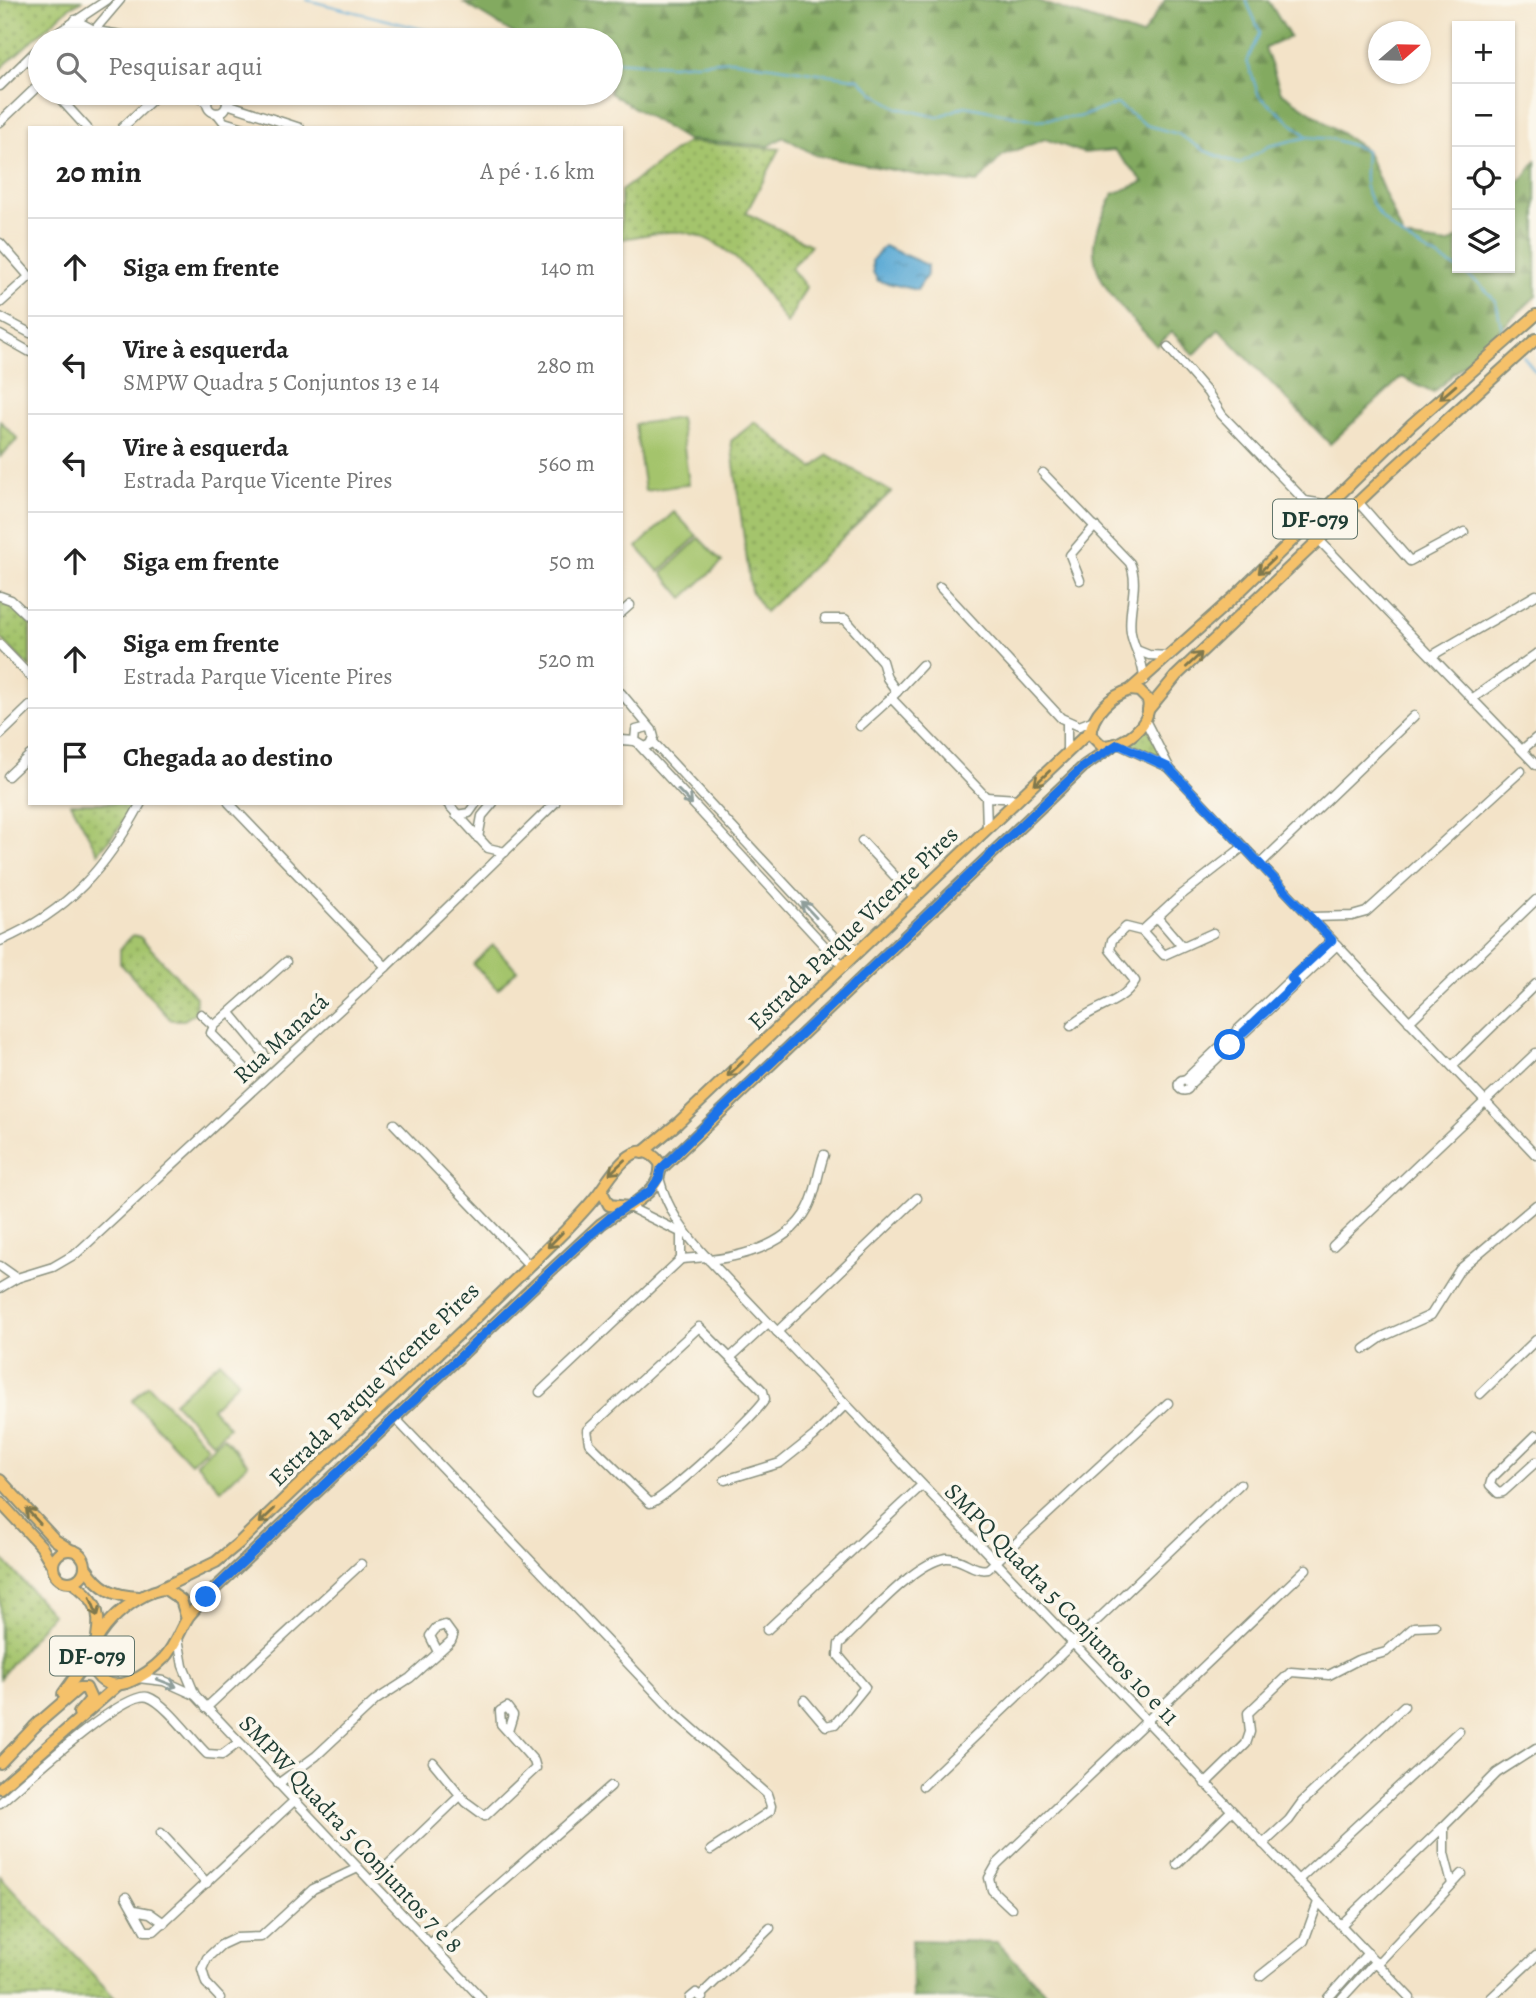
<!DOCTYPE html>
<html lang="pt">
<head>
<meta charset="utf-8">
<style>
	body { margin:0; font-family:Alegreya,serif; background:#f6f6f6; color:#222 }
	.controls { position:absolute; right:21px; top:21px; display:grid; overflow:hidden; border-radius:0px; box-shadow:0 2px 5px #0004 }
	.controls button { width:63px; height:63px; display:grid; place-items:center; padding:0; border:0; border-bottom:2px solid #e0e0e0; background:#fff; color:#222; font:35px sans-serif }
	.compass { position:absolute; left:1368px; top:21px; width:63px; height:63px; border-radius:50%; background:#fff; box-shadow:0 2px 5px #0004; rotate:70deg }
	.stop { position:absolute; width:21px; height:21px; margin:-16px; border:5px solid #1a73e8; border-radius:50%; background:#fff }
	.stop.end { background:#1a73e8; border-color:#fff; box-shadow:0 2px 7px #0008 }
	.list { margin:0; padding:0; list-style:none }
	h2 { display:flex; justify-content:space-between; align-items:center; height:91px; margin:0; padding:0 28px; font-size:30px }
	h2 small { font-size:23px; font-weight:400; color:#767676 }
	.list li { display:grid; grid-template-columns:46px 1fr auto; gap:21px; align-items:center; box-sizing:border-box; height:98px; padding:0 28px; border-top:2px solid #e0e0e0 }
	.list b { display:block; font-size:26px; white-space:nowrap }
	.list p { margin:0; font-size:23px; white-space:nowrap; color:#767676 }
	.list em { font-size:23px; font-style:normal; color:#767676 }
	.icon { flex:none; width:38px; height:38px; fill:none; stroke:currentColor; stroke-width:2; stroke-linecap:round; stroke-linejoin:round }
	.map { position:relative; flex:none; width:1536px; height:1998px; overflow:hidden }
	.search { position:absolute; background:#fff; box-shadow:0 2px 5px #0004; left:28px; top:28px; width:595px; height:77px; display:flex; align-items:center; gap:18px; box-sizing:border-box; padding:0 24px; border-radius:38px; color:#767676; font-size:26px }
	.panel { position:absolute; background:#fff; box-shadow:0 2px 5px #0004; left:28px; top:126px; width:595px; height:679px; border-radius:0px }
	.map>svg:first-child { display:block }
</style>
</head>
<body>
<div class="map">
<svg width="1536" height="1998" viewBox="0 0 1536 1998">
	<defs>
		<pattern id="grass-dots" width="8" height="8" patternUnits="userSpaceOnUse" patternTransform="scale(1.75)"><rect width="8" height="8" fill="#a4c46c"/><path d="M2 2h.1M6 6h.1" fill="none" stroke="#85a05a" stroke-width="1.8" stroke-linecap="round"/></pattern>
		<pattern id="forest-firs" width="22" height="20" patternUnits="userSpaceOnUse" patternTransform="scale(1.75)"><rect width="22" height="20" fill="#83aa60"/><path d="M5 1l3.5 6h-7zM16 11l3.5 6h-7z" fill="#6b8c50"/></pattern>
		<pattern id="water-ripples" width="26" height="14" patternUnits="userSpaceOnUse" patternTransform="scale(1.75)"><rect width="26" height="14" fill="#5caad5"/><path d="M2 4q2-2 4 0t4 0M15 11q2-2 4 0t4 0" fill="none" stroke="#4b8cae"/></pattern>
	</defs>
	<rect width="100%" height="100%" fill="#fbf7ec"/>
	<filter id="ink" filterUnits="userSpaceOnUse"><feTurbulence type="fractalNoise" baseFrequency=".0143" numOctaves="2"/><feDisplacementMap in="SourceGraphic" scale="14" xChannelSelector="R" yChannelSelector="G"/><feConvolveMatrix kernelMatrix="1 2 1 2 8 2 1 2 1" color-interpolation-filters="sRGB"/></filter>
	<filter id="wash" filterUnits="userSpaceOnUse"><feTurbulence type="fractalNoise" baseFrequency=".00686" numOctaves="4" result="noise"/><feDisplacementMap in="SourceGraphic" scale="28" xChannelSelector="R" yChannelSelector="G"/><feGaussianBlur stdDeviation="1.57" result="paint"/><feColorMatrix in="noise" values="0 0 0 0 0 0 0 0 0 0 0 0 0 0 0 0 0 1.4 0 .05"/><feComposite in="paint" operator="in"/></filter>
	<g filter="url(#wash)">
		<rect width="100%" height="100%" fill="#f3e3c8"/>
		<g fill="url(#grass-dots)" stroke="#628050" stroke-width="2">
			<polygon points="0,0 83,0 70,7 0,69"/>
			<path d="M687,142L780,149L746,213L811,245L791,268L806,287L787,324C761,286 732,237 680,232C662,230 639,237 621,239V191Z"/>
			<polygon points="0,421 18,439 0,457"/>
			<polygon points="755,422 813,468 828,455 891,492 765,612 751,591 731,441"/>
			<polygon points="0,597 20,608 17,611 30,625 30,668 0,637"/>
			<polygon points="1148,727 1165,762 1130,744"/>
			<polygon points="71,803 133,803 120,827 98,853"/>
			<polygon points="133,935 140,937 196,997 195,1013 184,1020 171,1020 120,963 120,949"/>
			<polygon points="0,1556 52,1614 0,1678"/>
			<polygon points="0,1876 115,1998 0,1998"/>
		</g>
		<g fill="url(#forest-firs)" stroke="#51744a" stroke-width="2">
			<path d="M495,0H1035L1142,36L1165,0H1268L1290,37L1265,48L1281,92L1366,150L1404,238L1448,244L1457,238V268H1510V195L1536,161V296L1433,393L1402,377L1330,444L1219,329L1194,355L1172,332L1157,346C1133,319 1091,285 1094,245C1095,229 1107,209 1113,194L1144,182L1114,150L1084,153L1045,139L1003,155L977,183L939,179L815,155L784,137L769,146L687,140L610,93L611,40H524L464,3Z"/>
			<polygon points="911,1940 997,1942 1051,1998 912,1998"/>
		</g>
		<g fill="#a4c46c" stroke="#628050" stroke-width="2">
			<polygon points="680,418 689,484 645,491 635,424"/>
			<polygon points="674,512 697,536 659,572 637,547"/>
			<polygon points="699,538 722,562 683,598 662,573"/>
			<polygon points="493,945 517,970 498,989 473,964"/>
			<polygon points="220,1361 239,1381 212,1408 229,1427 213,1443 174,1402"/>
			<polygon points="148,1385 208,1447 191,1463 132,1401"/>
			<polygon points="223,1437 248,1464 221,1490 196,1463"/>
		</g>
		<polygon fill="url(#water-ripples)" stroke="#3e7484" stroke-width="2" points="884,246 927,265 927,275 917,290 878,281 873,272 872,260"/>
		<g fill="none" stroke-linecap="round" stroke-linejoin="round">
			<g stroke="#5caad5" stroke-width="2">
				<polyline points="307,0 466,40"/>
				<path d="M1246,0L1260,32L1247,61L1259,96L1308,137L1332,139L1366,150C1366,162 1363,177 1366,188C1384,249 1456,253 1492,297C1502,308 1496,323 1506,336"/>
				<polyline points="611,61 672,65 731,60 859,79 875,94 898,108 938,117 965,106 1036,120 1079,117 1117,104 1146,125 1178,134 1205,151 1239,164 1269,146 1308,137"/>
				<polyline points="1523,356 1536,372"/>
			</g>
		</g>
	</g>
	<g filter="url(#ink)">
		<g fill="none" stroke-linecap="round" stroke-linejoin="round">
			<g stroke="#89907e" stroke-width="11">
				<g id="minor">
					<polyline points="75,20 96,31 153,40"/>
					<polyline points="68,28 73,26 80,29 77,40"/>
					<polyline points="47,40 107,0"/>
					<polyline points="86,40 120,0"/>
					<polyline points="0,86 40,47"/>
					<polyline points="55,93 87,128"/>
					<polyline points="193,93 207,103"/>
					<circle cx="217" cy="103" r="10"/>
					<polyline points="227,104 300,128"/>
					<polyline points="217,113 224,122 244,128"/>
					<polyline points="0,122 40,84"/>
					<polyline points="122,128 155,97"/>
					<polyline points="0,243 29,276"/>
					<polyline points="0,303 30,276"/>
					<polyline points="0,317 30,333"/>
					<polyline points="0,335 30,352"/>
					<polyline points="1168,347 1208,393 1222,415 1305,501 1330,505"/>
					<path d="M1043,473L1130,563C1140,585 1127,610 1131,633C1134,650 1144,661 1144,680"/>
					<polyline points="1359,503 1410,561 1464,532"/>
					<polyline points="1302,529 1305,501"/>
					<polyline points="1320,541 1536,765"/>
					<polyline points="1080,580 1070,555 1095,526"/>
					<polyline points="940,587 1061,718 1079,726 1094,720"/>
					<polyline points="0,596 11,600 30,618"/>
					<polyline points="621,613 630,605"/>
					<polyline points="825,619 845,619 882,661 887,678 897,692"/>
					<polyline points="0,645 30,676"/>
					<polyline points="1139,651 1149,655 1170,656"/>
					<polyline points="1433,655 1536,595"/>
					<polyline points="621,693 652,730 654,737 651,744 645,747 635,741 621,740"/>
					<polyline points="893,696 922,665"/>
					<polyline points="1473,698 1536,654"/>
					<polyline points="1145,720 1170,769 1536,1155"/>
					<polyline points="860,726 891,698 986,797 987,829"/>
					<polyline points="0,735 30,706"/>
					<polyline points="635,741 636,730 648,727"/>
					<polyline points="653,742 838,941 861,950"/>
					<polyline points="1118,744 1168,767"/>
					<polyline points="640,746 844,967"/>
					<polyline points="1522,750 1536,738"/>
					<polyline points="1067,752 1067,724"/>
					<polyline points="8,776 30,755"/>
					<polyline points="986,797 1018,799"/>
					<polyline points="229,803 386,967"/>
					<polyline points="447,803 488,848 505,852"/>
					<polyline points="456,815 469,813 476,803"/>
					<polyline points="478,838 482,816 493,803"/>
					<polyline points="862,841 915,898"/>
					<polyline points="1260,864 1414,716"/>
					<polyline points="1157,917 1181,945"/>
					<polyline points="1311,917 1352,916 1366,912 1521,771"/>
					<polyline points="1142,931 1180,896 1243,847"/>
					<path d="M0,941C69,911 106,868 141,803"/>
					<polyline points="201,1014 214,1026 286,962"/>
					<polyline points="1409,1022 1536,900"/>
					<polyline points="214,1026 211,1033 250,1073 264,1060 264,1054 230,1013"/>
					<path d="M1071,1026C1090,1007 1120,1006 1135,981L1110,950L1112,940L1126,927L1142,931L1164,955L1213,933"/>
					<polyline points="1452,1066 1536,984"/>
					<polyline points="1186,1079 1332,940"/>
					<circle cx="1184" cy="1085" r="5.5"/>
					<polyline points="1190,1084 1337,945"/>
					<polyline points="394,1124 530,1266"/>
					<path d="M659,1178C668,1212 686,1235 709,1260L1410,1998"/>
					<polyline points="629,1207 682,1233"/>
					<polyline points="1333,1246 1536,1053"/>
					<polyline points="681,1259 707,1257"/>
					<path d="M709,1260C746,1256 789,1244 808,1208C816,1194 818,1171 824,1155"/>
					<polyline points="0,1266 17,1278"/>
					<polyline points="0,1288 17,1278 53,1267 77,1253 386,967 555,803"/>
					<path d="M699,1327L763,1391L765,1399C758,1413 662,1502 650,1503L589,1443L587,1430Z"/>
					<polyline points="777,1332 917,1198"/>
					<polyline points="1365,1349 1382,1337 1431,1315 1460,1269 1536,1205"/>
					<polyline points="731,1357 768,1323"/>
					<polyline points="540,1392 681,1259 681,1233"/>
					<polyline points="1480,1394 1536,1340"/>
					<polyline points="395,1418 676,1714 767,1794 771,1806 770,1811 711,1850"/>
					<polyline points="1536,1435 1492,1478 1490,1485 1498,1493 1503,1492 1536,1462"/>
					<polyline points="725,1480 780,1463 814,1436 845,1405"/>
					<polyline points="767,1630 922,1485"/>
					<polyline points="178,1638 183,1666 195,1695 481,1998"/>
					<polyline points="138,1678 164,1681 195,1695"/>
					<path d="M804,1700L826,1726L835,1724L865,1687L838,1655L839,1644C863,1622 914,1562 946,1558C962,1557 973,1572 988,1569L1168,1403"/>
					<polyline points="206,1708 361,1564"/>
					<polyline points="433,1762 466,1802 485,1816 536,1768 534,1761 501,1724 500,1711 507,1707 513,1715 508,1731"/>
					<polyline points="278,1784 316,1756 376,1700 410,1678 451,1641 453,1636 445,1625 436,1628 430,1636 438,1652"/>
					<polyline points="1205,1784 1246,1744 1250,1732 1248,1713 1291,1672 1329,1675 1358,1660 1386,1652 1414,1627 1435,1626"/>
					<polyline points="923,1786 1240,1484"/>
					<path d="M0,1803C22,1784 124,1689 148,1697C166,1703 192,1740 207,1754L222,1755L238,1743"/>
					<polyline points="161,1833 207,1883"/>
					<polyline points="1263,1844 1289,1820 1302,1802 1404,1706"/>
					<polyline points="1177,1864 1231,1811"/>
					<polyline points="1298,1880 1459,1731"/>
					<polyline points="371,1881 460,1796"/>
					<polyline points="1452,1884 1444,1853 1444,1826 1497,1773 1536,1748"/>
					<polyline points="126,1897 145,1931 154,1931 294,1801"/>
					<polyline points="1011,1908 992,1890 989,1878 997,1864 1306,1569"/>
					<polyline points="134,1910 150,1913 164,1923"/>
					<polyline points="1341,1925 1444,1826"/>
					<polyline points="430,1944 611,1786"/>
					<polyline points="1378,1963 1462,1874"/>
					<polyline points="1260,1976 1304,1941 1318,1902"/>
					<polyline points="701,1995 770,1928"/>
					<polyline points="220,1998 206,1983 202,1969 207,1958 221,1945 236,1938 261,1937 313,1889 358,1868"/>
					<polyline points="690,1998 696,1993 702,1998"/>
					<polyline points="1328,1998 1368,1953"/>
					<polyline points="1342,1998 1376,1961"/>
					<polyline points="1491,1998 1536,1956"/>
				</g>
			</g>
			<g stroke="#89907e" stroke-width="14">
				<g id="major">
					<polyline points="1130,690 1233,598 1412,424 1536,315"/>
					<path d="M1130,690L1139,691L1148,700C1153,724 1124,747 1102,746L1090,734C1093,713 1110,696 1130,690Z"/>
					<polyline points="1148,710 1176,676 1392,470 1536,339"/>
					<polyline points="642,1153 678,1123 1091,730"/>
					<polyline points="661,1169 1084,766 1111,747"/>
					<polyline points="0,1480 55,1540 69,1549"/>
					<polyline points="0,1502 41,1546 52,1565"/>
					<circle cx="69" cy="1566" r="16"/>
					<path d="M86,1568C100,1589 113,1596 139,1597"/>
					<path d="M72,1582C94,1598 102,1609 97,1637"/>
					<path d="M160,1589L216,1562L239,1543C347,1437 459,1337 566,1230C577,1218 588,1207 598,1194C610,1179 635,1130 660,1163C663,1184 645,1196 629,1207L609,1205L601,1190"/>
					<path d="M187,1619L181,1600L165,1589C136,1590 74,1643 96,1674C113,1699 148,1674 164,1658C175,1646 180,1630 188,1617C193,1610 200,1604 206,1597L530,1290L601,1224L624,1208"/>
					<polyline points="63,1694 90,1656"/>
					<polyline points="34,1727 79,1688 86,1688 91,1699 79,1713"/>
					<polyline points="0,1763 39,1722"/>
					<polyline points="0,1788 119,1684"/>
				</g>
			</g>
			<use href="#minor" stroke="#fff" stroke-width="8"/>
			<use href="#major" stroke="#f5c16b" stroke-width="10"/>
		</g>
		<defs><path id="oneway-shaft" d="M-6 0H5M1.5-3L5.5 0L1.5 3" fill="none" stroke-width="1.6" stroke-linecap="round" stroke-linejoin="round" transform="scale(1.75)"/></defs>
		<g stroke="#7f784d">
			<use href="#oneway-shaft" transform="translate(1448 392) rotate(139)"/>
			<use href="#oneway-shaft" transform="translate(1266 566) rotate(136)"/>
			<use href="#oneway-shaft" transform="translate(1194 660) rotate(-43)"/>
			<use href="#oneway-shaft" transform="translate(1042 778) rotate(137)"/>
			<use href="#oneway-shaft" transform="translate(735 1069) rotate(137)"/>
			<use href="#oneway-shaft" transform="translate(617 1167) rotate(137)"/>
			<use href="#oneway-shaft" transform="translate(555 1240) rotate(135)"/>
			<use href="#oneway-shaft" transform="translate(33 1516) rotate(-133)"/>
			<use href="#oneway-shaft" transform="translate(267 1516) rotate(136)"/>
			<use href="#oneway-shaft" transform="translate(94 1607) rotate(68)"/>
		</g>
		<g stroke="#8f9e9a">
			<use href="#oneway-shaft" transform="translate(685 797) rotate(46)"/>
			<use href="#oneway-shaft" transform="translate(809 910) rotate(-133)"/>
			<use href="#oneway-shaft" transform="translate(167 1683) rotate(21)"/>
		</g>
	</g>
	<g fill="none" stroke-linecap="round" stroke-linejoin="round" filter="url(#ink)">
		<polyline stroke="#1a73e8" stroke-width="9" points="206,1597 576,1247 612,1216 650,1191 659,1178 661,1169 689,1141 1084,766 1118,744 1168,767 1332,940 1291,978 1296,983 1230,1045"/>
	</g>
	<g text-anchor="middle" dominant-baseline="central" stroke-width="7" stroke-linejoin="round" paint-order="stroke">
		<g fill="#fbf7ec" stroke="#61756b" stroke-width="2">
			<rect x="1273" y="499.5" width="84" height="39" rx="5"/>
			<rect x="50" y="1636.5" width="84" height="39" rx="5"/>
		</g>
		<g font-size="23" font-weight="bold" fill="#1f3d34">
			<text x="1315" y="519">DF-079</text>
			<text x="92" y="1656">DF-079</text>
		</g>
		<g font-size="24" fill="#1f3d34" stroke="#fbf7ec">
			<text transform="translate(853 928) rotate(-44)">Estrada Parque Vicente Pires</text>
			<text transform="translate(281 1038) rotate(-43)">Rua Manacá</text>
			<text transform="translate(374 1384) rotate(-44)">Estrada Parque Vicente Pires</text>
			<text transform="translate(1062 1604) rotate(46)">SMPQ Quadra 5 Conjuntos 10 e 11</text>
			<text transform="translate(351 1834) rotate(47)">SMPW Quadra 5 Conjuntos 7 e 8</text>
		</g>
	</g>
</svg>
<div class="controls">
<button>+</button>
<button>−</button>
<button><svg class="icon" aria-label="locate" viewBox="0 0 24 24"><circle cx="12" cy="12" r="6"/><path d="M12 2v4M12 18v4M2 12h4M18 12h4"/></svg></button>
<button><svg class="icon" aria-label="layers" viewBox="0 0 24 24"><path d="M12 4l9 5-9 5-9-5zM3 14l9 5 9-5"/></svg></button>
</div>
<svg class="compass" viewBox="-18 -18 36 36"><path d="M0-13l5 13h-10z" fill="#e53935"/><path d="M0 13l5-13h-10z" fill="#767676"/></svg>
<div class="stop" style="left:1230px;top:1045px"></div>
<div class="stop end" style="left:206px;top:1597px"></div>
<div class="search"><svg class="icon" aria-label="search" viewBox="0 0 24 24"><circle cx="10" cy="10" r="6"/><path d="M15 15l6 6"/></svg>Pesquisar aqui</div>
<section class="panel">
<h2>20 min<small>A pé · 1.6 km</small></h2>
<ul class="list">
<li><svg class="icon" aria-label="ahead" viewBox="0 0 24 24"><path d="M12 20V5M6 11l6-6 6 6"/></svg><div><b>Siga em frente</b></div><em>140 m</em></li>
<li><svg class="icon" aria-label="left" viewBox="0 0 24 24"><path d="M17 20v-9H6M10 6l-5 5 5 5"/></svg><div><b>Vire à esquerda</b><p>SMPW Quadra 5 Conjuntos 13 e 14</p></div><em>280 m</em></li>
<li><svg class="icon" aria-label="left" viewBox="0 0 24 24"><path d="M17 20v-9H6M10 6l-5 5 5 5"/></svg><div><b>Vire à esquerda</b><p>Estrada Parque Vicente Pires</p></div><em>560 m</em></li>
<li><svg class="icon" aria-label="ahead" viewBox="0 0 24 24"><path d="M12 20V5M6 11l6-6 6 6"/></svg><div><b>Siga em frente</b></div><em>50 m</em></li>
<li><svg class="icon" aria-label="ahead" viewBox="0 0 24 24"><path d="M12 20V5M6 11l6-6 6 6"/></svg><div><b>Siga em frente</b><p>Estrada Parque Vicente Pires</p></div><em>520 m</em></li>
<li><svg class="icon" aria-label="arrive" viewBox="0 0 24 24"><path d="M6 21V4h12l-3 4 3 4H6"/></svg><div><b>Chegada ao destino</b></div></li>
</ul>
</section>
</div>
</body>
</html>
